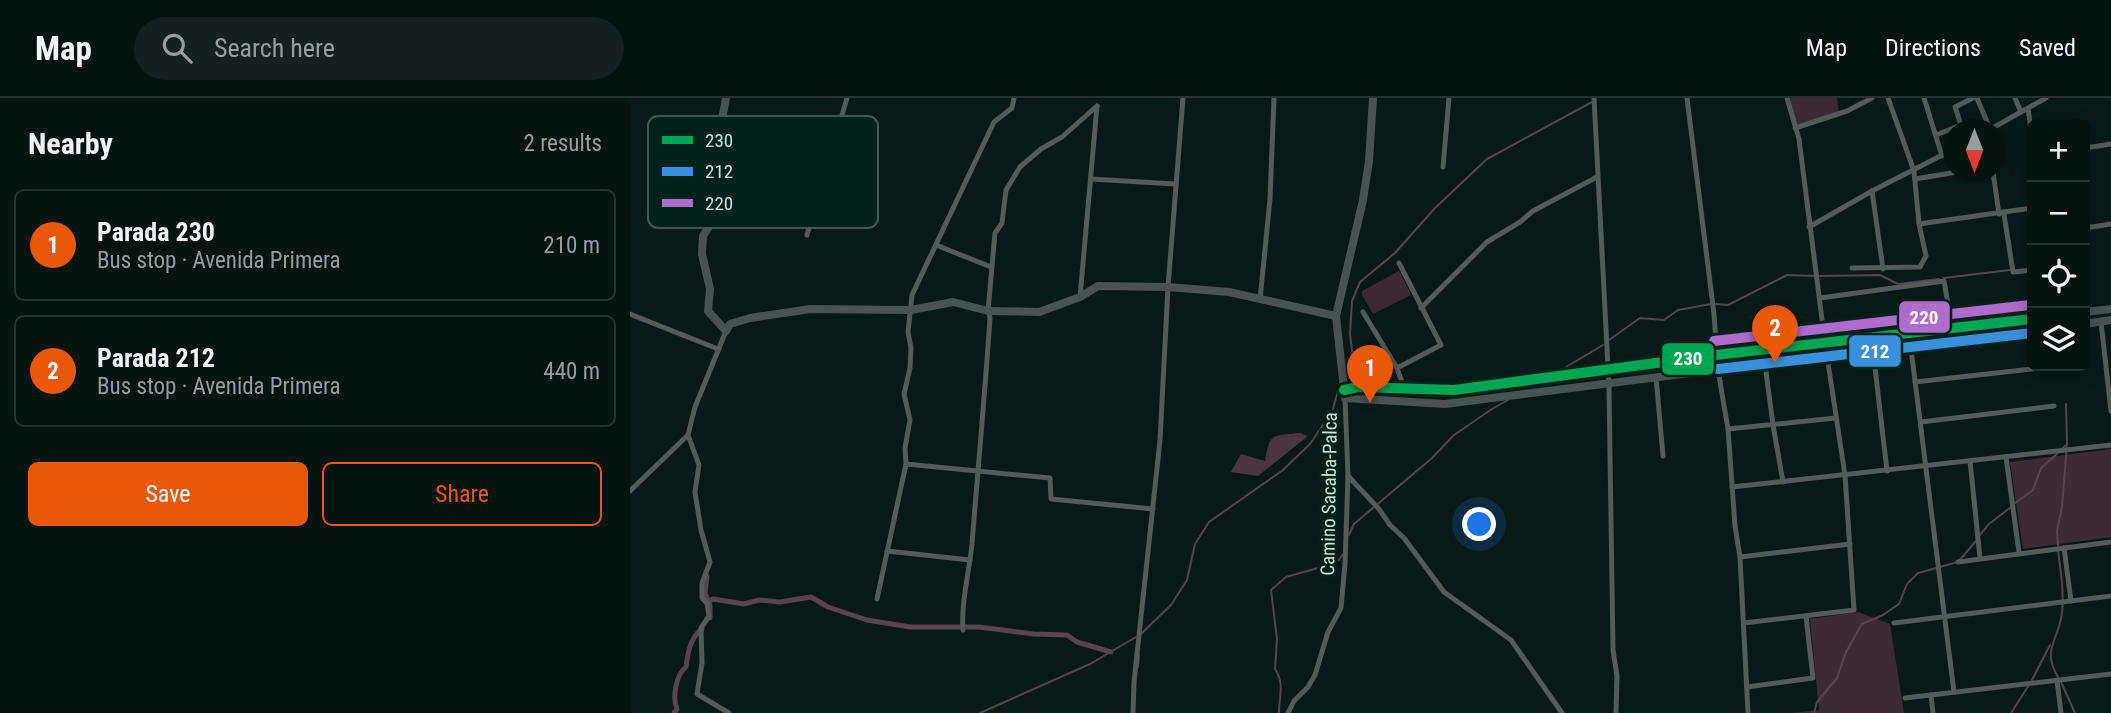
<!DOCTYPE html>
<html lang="en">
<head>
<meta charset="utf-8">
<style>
	body { margin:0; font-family:"Roboto Condensed",sans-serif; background:#14211e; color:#f1f3f6 }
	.controls { position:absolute; right:21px; top:21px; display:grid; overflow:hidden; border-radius:10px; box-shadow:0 4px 18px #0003 }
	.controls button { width:63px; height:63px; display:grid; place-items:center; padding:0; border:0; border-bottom:2px solid #273330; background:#061410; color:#f1f3f6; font:35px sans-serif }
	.compass { position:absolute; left:1313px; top:21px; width:63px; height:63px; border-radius:50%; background:#061410; box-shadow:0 4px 18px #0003; rotate:180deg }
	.you { position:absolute; left:850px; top:427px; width:24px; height:24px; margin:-18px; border:5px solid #fff; border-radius:50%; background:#1a73e8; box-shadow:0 0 0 10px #1a73e833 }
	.badge { display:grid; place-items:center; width:46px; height:46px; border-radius:50%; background:#ea580c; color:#fff; font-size:23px; font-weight:700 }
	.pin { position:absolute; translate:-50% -58px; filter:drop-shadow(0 2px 4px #0008) }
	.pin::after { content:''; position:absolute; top:37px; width:24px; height:21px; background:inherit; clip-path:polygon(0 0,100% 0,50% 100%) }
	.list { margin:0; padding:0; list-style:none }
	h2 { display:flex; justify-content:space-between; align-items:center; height:91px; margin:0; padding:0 28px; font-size:30px }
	h2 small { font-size:23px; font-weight:400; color:#989e9f }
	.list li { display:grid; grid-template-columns:46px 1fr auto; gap:21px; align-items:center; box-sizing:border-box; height:112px; margin:0 14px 14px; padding:0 14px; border:2px solid #273330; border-radius:10px }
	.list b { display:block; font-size:26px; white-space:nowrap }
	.list p { margin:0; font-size:23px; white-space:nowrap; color:#989e9f }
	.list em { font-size:23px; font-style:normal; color:#989e9f }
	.actions { display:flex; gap:14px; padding:21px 28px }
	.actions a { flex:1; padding:16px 0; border:2px solid #ea580c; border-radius:10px; text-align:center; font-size:24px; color:#ea580c }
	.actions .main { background:#ea580c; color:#fff }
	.icon { flex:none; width:38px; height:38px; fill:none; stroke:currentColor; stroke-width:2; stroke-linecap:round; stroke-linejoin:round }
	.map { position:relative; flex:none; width:1481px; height:615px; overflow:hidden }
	header { display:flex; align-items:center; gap:42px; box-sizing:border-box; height:98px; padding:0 35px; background:#061410; border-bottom:2px solid #273330 }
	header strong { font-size:33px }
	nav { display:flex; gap:38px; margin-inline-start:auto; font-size:24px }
	.search { width:490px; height:63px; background:#14211e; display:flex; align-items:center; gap:18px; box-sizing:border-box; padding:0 24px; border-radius:38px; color:#989e9f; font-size:26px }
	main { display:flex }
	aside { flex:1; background:#061410 }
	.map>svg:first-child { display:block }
</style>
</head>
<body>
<header>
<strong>Map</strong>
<div class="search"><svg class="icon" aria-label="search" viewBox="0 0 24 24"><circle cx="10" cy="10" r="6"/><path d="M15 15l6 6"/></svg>Search here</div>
<nav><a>Map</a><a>Directions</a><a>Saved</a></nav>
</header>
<main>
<aside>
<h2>Nearby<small>2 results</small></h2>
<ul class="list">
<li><span class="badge">1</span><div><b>Parada 230</b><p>Bus stop · Avenida Primera</p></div><em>210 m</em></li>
<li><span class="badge">2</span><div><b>Parada 212</b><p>Bus stop · Avenida Primera</p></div><em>440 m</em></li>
</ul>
<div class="actions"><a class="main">Save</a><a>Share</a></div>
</aside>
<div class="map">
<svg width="1481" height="615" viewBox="0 0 1481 615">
	<rect width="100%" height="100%" fill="#081a16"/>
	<g fill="#3e2a34">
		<polygon points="1160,0 1207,0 1209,16 1166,27"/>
		<polygon points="769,173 781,197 743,216 732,197 732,193"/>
		<polygon points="1481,351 1481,439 1393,451 1380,364"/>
		<polygon points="1228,514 1260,526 1274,615 1161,615 1189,612 1180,521"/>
	</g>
	<path fill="#4a3540" d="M670,335L678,338L628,378L601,374L611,356L635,363C640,334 642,338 670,335Z"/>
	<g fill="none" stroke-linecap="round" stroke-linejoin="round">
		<g stroke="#5a424e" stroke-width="2">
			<polyline points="1190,178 1250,177 1268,186 1309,181"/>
			<polyline points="1314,180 1380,172"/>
			<polyline points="1086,206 1098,207 1157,177 1185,178"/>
			<polyline points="979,242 1010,220 1034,222 1048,212 1081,206"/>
			<polyline points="936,269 973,247"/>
			<polyline points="719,280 723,261 720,236 722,203 730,184 765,155 805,110 857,61 962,4"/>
			<polyline points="1432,351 1437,346 1436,306"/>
			<polyline points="1385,405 1403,392 1411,370 1428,355"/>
			<polyline points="719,437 724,426 802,360 824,337 862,311 878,302"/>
			<polyline points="1349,438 1359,426 1381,409"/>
			<polyline points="1428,447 1427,433 1432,409 1437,346"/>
			<path d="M1428,453C1431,474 1434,494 1432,515C1429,542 1411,551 1428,579"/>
			<polyline points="511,536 541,507 557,482 565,446 579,424 653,372 680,346 702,314 710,286"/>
			<polyline points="508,569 509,557"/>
			<polyline points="1402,582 1420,547"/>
			<polyline points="1431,584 1445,615"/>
			<polyline points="350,615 460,566 506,539"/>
			<path d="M649,615C649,598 655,586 645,571L647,541L641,492L656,479L702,466L709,462L713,456"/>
			<polyline points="1184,615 1187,604 1207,580 1216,554 1232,526 1253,517 1269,506 1277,486 1288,475 1328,464 1346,443"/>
			<polyline points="1381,615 1399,587"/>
		</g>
		<g stroke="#5a424e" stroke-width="5">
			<polyline points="77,478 75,495 80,508 80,520"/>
			<polyline points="78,504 83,501 114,506 129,502 150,504 181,499 198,509 237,522 280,529 349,529 403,536 437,537 447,544 481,554"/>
			<path d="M44,615L47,611C42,600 46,576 56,569C58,554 60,540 72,531"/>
		</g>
		<g stroke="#545b59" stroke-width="5">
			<polyline points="964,0 979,289 983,552 987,578 986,615"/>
			<polyline points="1057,0 1084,216 1088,272 1098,331 1105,428 1110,459 1118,615"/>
			<polyline points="1294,0 1312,58"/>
			<polyline points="1347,0 1360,31"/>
			<polyline points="1385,0 1391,14"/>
			<polyline points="1398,10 1402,39"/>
			<polyline points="1165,30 1217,13 1242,0"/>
			<polyline points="1359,32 1416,0"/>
			<polyline points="1306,37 1331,27 1325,9 1343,0"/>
			<polyline points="1455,50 1481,46"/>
			<polyline points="813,69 819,0"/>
			<polyline points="1363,74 1369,116"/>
			<polyline points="461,81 545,86"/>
			<polyline points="1285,81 1327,74"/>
			<polyline points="1242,93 1253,171"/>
			<polyline points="1374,116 1383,174 1402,172"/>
			<polyline points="1289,126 1402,110"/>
			<polyline points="1179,129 1242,93 1324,51"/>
			<polyline points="1455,130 1481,126"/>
			<polyline points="177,137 217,0"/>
			<polyline points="306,147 361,169"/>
			<polyline points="1222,170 1290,169 1296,158 1289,126 1284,73 1258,0"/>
			<polyline points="450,199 467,8"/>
			<polyline points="1190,200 1314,183 1322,230"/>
			<polyline points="630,202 640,101 644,0"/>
			<polyline points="791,210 857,144 890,124 903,113 967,79"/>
			<polyline points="733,214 767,270 774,290"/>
			<polyline points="0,216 88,251"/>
			<polyline points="1471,224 1481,313"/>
			<polyline points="96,233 65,309 58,337 69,367 65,394 71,432 80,464 72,485 72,500 77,505 79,518 71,530 72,565 67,596 99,615"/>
			<polyline points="1279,235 1324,594"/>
			<polyline points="1243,252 1257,373"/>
			<polyline points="1135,266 1143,327 1153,384"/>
			<polyline points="767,270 811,247 769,165"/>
			<polyline points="1026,279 1033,358"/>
			<polyline points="1285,284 1420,269"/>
			<polyline points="1291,324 1424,308"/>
			<polyline points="1098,331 1206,320"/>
			<polyline points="1376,359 1389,454"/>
			<polyline points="1340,363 1350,460"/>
			<polyline points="276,366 420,380 421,401 523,411"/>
			<polyline points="718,378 749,411 760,427 774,440 814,494 881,542 932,615"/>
			<polyline points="1102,389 1481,347"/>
			<polyline points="0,393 58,337"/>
			<polyline points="1434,450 1441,503"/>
			<polyline points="257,453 340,462"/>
			<polyline points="1110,459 1220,446"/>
			<polyline points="1328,464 1481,444"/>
			<polyline points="247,501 276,366 275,350 280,322 274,296 280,270 281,250 278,234 282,197 364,24 382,10 384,0"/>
			<polyline points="1114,525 1224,512 1215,377 1195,245 1169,41 1157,0"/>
			<polyline points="1264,525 1481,498"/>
			<path d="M333,532C331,504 339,475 342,446C348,371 355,295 360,220L358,213L365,135L372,125L376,92L390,69L411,51L432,39L467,8"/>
			<polyline points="1427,582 1431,615"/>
			<polyline points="1117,589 1183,580 1176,518"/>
			<polyline points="1301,597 1303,615"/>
			<polyline points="1275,600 1481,576"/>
			<polyline points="503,615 504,584 530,342 538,189 553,0"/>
			<polyline points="658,615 664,603 678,589 685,577 698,534 711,510 715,466 718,378 715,300"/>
		</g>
		<g stroke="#495351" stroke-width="8">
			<polyline points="96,0 86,54 99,90 94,105 73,138 72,156 80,191 78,213 96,233 100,226 120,220 180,211 281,212 323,204 358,213 409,214 450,199 468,188 538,189 599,194 706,218"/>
			<polyline points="743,0 739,63 733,102 706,218 715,300 815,306 1402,232"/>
			<polyline points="1455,214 1481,211"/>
			<polyline points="1455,226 1481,222"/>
			<polyline points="714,292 728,289 824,292 1086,257 1402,221"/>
		</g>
		<g stroke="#00221b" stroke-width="16">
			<polyline id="bus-1" points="714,292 728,289 824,292 1086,257 1402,221"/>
		</g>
		<g stroke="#00221b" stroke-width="16">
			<polyline id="bus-2" points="1088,271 1402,235"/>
		</g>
		<g stroke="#00221b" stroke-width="16">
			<polyline id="bus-3" points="1084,243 1400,207"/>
		</g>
		<use href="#bus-1" stroke="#00a651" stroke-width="10"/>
		<use href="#bus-2" stroke="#3a90db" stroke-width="10"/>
		<use href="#bus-3" stroke="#b06ccc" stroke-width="10"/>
	</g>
	<g text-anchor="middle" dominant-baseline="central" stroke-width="7" stroke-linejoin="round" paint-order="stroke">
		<g font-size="19" fill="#cee1dc" stroke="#00221b">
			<text transform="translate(699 396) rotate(-89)">Camino Sacaba-Palca</text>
		</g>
	</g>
	<rect x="18" y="18" width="230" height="112" rx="10" fill="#00221b" stroke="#3e5b55" stroke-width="2"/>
	<rect x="32" y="38" width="31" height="8" fill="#00a651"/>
	<rect x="32" y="69" width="31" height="9" fill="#3a90db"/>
	<rect x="32" y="101" width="31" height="8" fill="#b06ccc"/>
	<g font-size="19" fill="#cee1dc">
		<text x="75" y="49">230</text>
		<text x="75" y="80">212</text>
		<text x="75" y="112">220</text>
	</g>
	<g stroke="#00221b" stroke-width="2.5">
		<rect x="1268" y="202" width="53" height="34" rx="7" fill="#b06ccc"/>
		<rect x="1218" y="236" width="54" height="34" rx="7" fill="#3a90db"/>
		<rect x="1031" y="244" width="54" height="34" rx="7" fill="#00a651"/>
	</g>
	<g font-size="19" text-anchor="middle" font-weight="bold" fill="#fff">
		<text x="1294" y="226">220</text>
		<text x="1245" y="260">212</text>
		<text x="1058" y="267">230</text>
	</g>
</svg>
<div class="controls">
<button>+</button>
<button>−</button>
<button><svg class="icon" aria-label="locate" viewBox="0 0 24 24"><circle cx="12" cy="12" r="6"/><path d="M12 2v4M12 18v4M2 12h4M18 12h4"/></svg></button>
<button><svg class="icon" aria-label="layers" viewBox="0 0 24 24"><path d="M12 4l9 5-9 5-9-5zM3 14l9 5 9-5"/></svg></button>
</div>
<svg class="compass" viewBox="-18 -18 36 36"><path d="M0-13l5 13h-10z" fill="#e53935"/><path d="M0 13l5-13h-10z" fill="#989e9f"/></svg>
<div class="you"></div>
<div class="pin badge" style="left:740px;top:305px">1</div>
<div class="pin badge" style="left:1145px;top:265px">2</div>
</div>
</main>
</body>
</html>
